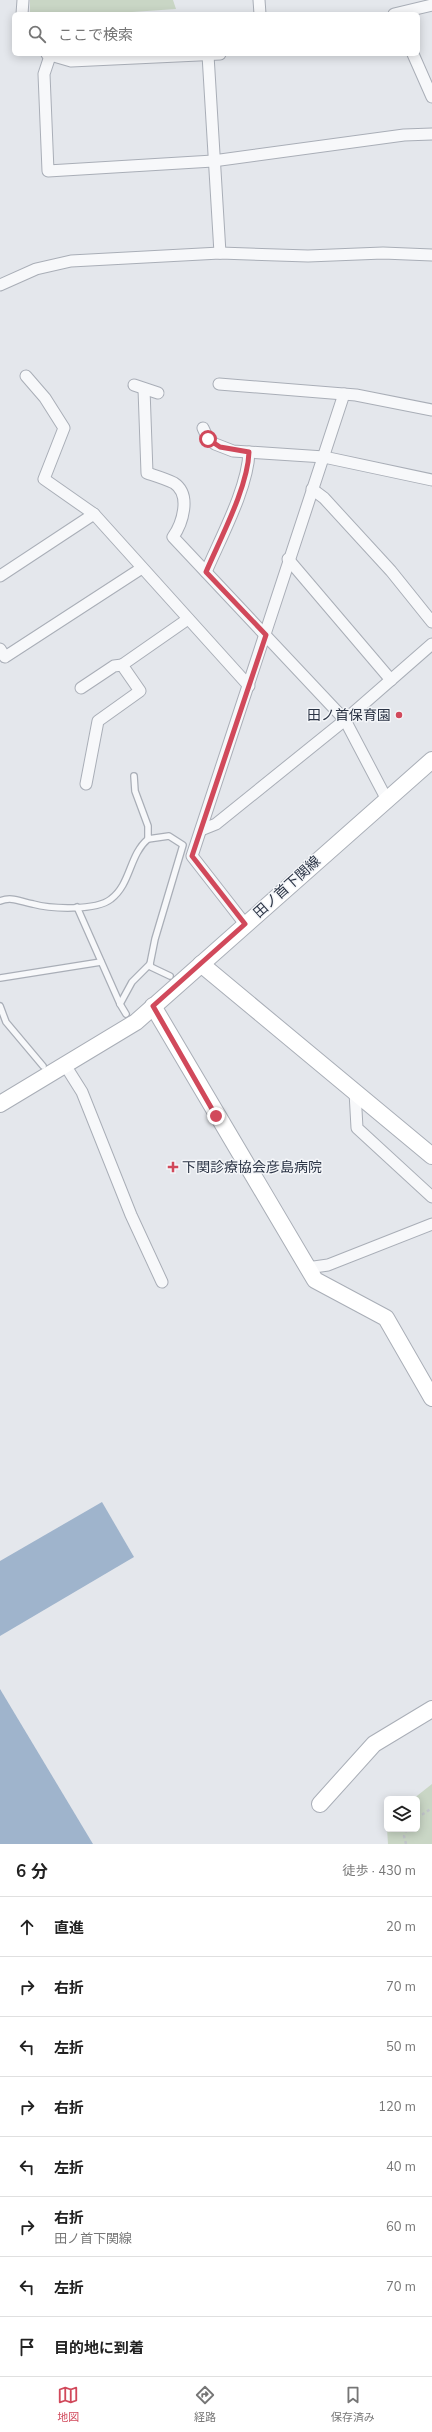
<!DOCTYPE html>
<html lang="ja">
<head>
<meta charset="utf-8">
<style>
	body { margin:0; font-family:"Nunito Sans","Noto Sans JP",sans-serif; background:#f6f6f6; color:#222 }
	.controls { position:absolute; right:12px; bottom:12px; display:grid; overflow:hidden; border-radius:6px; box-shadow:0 2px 10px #0003 }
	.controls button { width:36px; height:36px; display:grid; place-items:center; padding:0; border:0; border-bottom:1px solid #e0e0e0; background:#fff; color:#222; font:20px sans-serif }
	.stop { position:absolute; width:12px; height:12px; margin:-9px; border:3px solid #d1495b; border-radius:50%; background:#fff }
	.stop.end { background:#d1495b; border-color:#fff; box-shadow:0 1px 4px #0008 }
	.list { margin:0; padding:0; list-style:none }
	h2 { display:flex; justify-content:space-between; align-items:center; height:52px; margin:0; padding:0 16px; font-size:17px }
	h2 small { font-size:13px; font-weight:400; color:#767676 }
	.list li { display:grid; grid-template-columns:26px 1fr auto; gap:12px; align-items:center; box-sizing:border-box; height:60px; padding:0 16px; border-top:1px solid #e0e0e0 }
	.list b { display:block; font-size:15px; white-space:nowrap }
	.list p { margin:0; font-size:13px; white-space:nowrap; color:#767676 }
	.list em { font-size:13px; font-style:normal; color:#767676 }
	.icon { flex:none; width:22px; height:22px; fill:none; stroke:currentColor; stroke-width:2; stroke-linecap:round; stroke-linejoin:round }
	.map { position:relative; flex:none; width:432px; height:1844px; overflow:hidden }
	.search { position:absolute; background:#fff; box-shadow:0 2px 10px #0003; left:12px; right:12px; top:12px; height:44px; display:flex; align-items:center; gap:10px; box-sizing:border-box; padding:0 14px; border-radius:6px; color:#767676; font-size:15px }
	.sheet { height:532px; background:#fff }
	nav { display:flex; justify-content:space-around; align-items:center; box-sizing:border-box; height:56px; border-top:1px solid #e0e0e0; background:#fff; font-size:11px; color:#767676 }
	nav a { display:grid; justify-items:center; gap:2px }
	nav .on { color:#d1495b }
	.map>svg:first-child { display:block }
</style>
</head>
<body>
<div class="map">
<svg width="432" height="1844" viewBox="0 0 432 1844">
	<rect width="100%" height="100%" fill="#e4e7ec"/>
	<g fill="#c9d6c5">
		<polygon points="30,0 173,0 176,9 103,14 30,14"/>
		<polygon points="432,1784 432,1844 388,1844 387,1829 417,1829 417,1799 413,1799"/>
	</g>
	<g fill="#9fb4cc">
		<polygon points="102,1502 134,1557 0,1636 0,1561"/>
		<polygon points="0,1689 93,1844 0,1844"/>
	</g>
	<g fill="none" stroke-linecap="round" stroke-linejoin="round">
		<g stroke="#a9aeb7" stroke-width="8">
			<g id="lane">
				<polyline points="134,776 135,791 148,826 148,839 169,836 183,845 155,939 150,964 151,967 170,976"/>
				<path d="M0,901C12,896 21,902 33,904C51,909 96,911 111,899C131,884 129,855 148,839"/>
				<polyline points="77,907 120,1004 126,1014"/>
				<polyline points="0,978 101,962"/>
				<polyline points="120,1004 132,982 150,964"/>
				<polyline points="0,1006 6,1022 43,1066"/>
			</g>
		</g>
		<g stroke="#a9aeb7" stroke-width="13">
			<g id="street">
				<polyline points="259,0 260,14"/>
				<polyline points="22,14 23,0"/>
				<polyline points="394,14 432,5"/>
				<polyline points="47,54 71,61 220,54"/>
				<polyline points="413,54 432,97"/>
				<polyline points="208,55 220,253"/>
				<polyline points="50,56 44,74 48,171 213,161 404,135 432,134"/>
				<polyline points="0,285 36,269 71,261 220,253 308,256 383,253 432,255"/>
				<polyline points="26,376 45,398 64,428 44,479 94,514 249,686"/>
				<polyline points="219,384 356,395 432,410"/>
				<polyline points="134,385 158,393"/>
				<path d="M144,389L147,473C156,476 166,479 174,483C192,495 182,524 173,537L345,720L386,798"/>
				<polyline points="203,428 208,439 215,444 233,451 324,457 432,480"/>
				<polyline points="312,489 324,498 391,571 432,622"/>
				<polyline points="288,559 391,680"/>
				<path d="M206,572C220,539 248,488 249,452"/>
				<polyline points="0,576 94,514"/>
				<polyline points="0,649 5,657 142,568"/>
				<polyline points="81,688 114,666 122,665"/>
				<polyline points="86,784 98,721 140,691 122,665 188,619"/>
				<polyline points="201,830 216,824 345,720 432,644"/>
				<polyline points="245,924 192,856 344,394"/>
				<polyline points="65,1065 82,1092 131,1215 162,1282"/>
				<polyline points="355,1092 357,1128 432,1197"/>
				<polyline points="307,1268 328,1265 432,1224"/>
			</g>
		</g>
		<g stroke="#a9aeb7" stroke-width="18">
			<g id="secondary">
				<polyline points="201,964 432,1156"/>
				<polyline points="153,1006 315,1280 386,1318 432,1398"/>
				<polyline points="0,1104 136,1022 432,760"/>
				<polyline points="320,1804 374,1744 432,1709"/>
			</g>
		</g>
		<g stroke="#c2c5cb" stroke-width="2.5" stroke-dasharray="3 3" stroke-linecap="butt">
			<polyline points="417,1818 432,1808"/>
			<polyline points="406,1844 404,1836 407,1829"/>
		</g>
		<use href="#lane" stroke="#f7f8fa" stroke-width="5.5"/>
		<use href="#street" stroke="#f7f8fa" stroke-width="11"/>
		<use href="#secondary" stroke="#fff" stroke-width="16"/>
	</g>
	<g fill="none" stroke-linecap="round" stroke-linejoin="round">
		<path stroke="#d1495b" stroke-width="5" d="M208,439L220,447L249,452C248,487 220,539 206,572L266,635L192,856L245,924L153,1006L216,1116"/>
	</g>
	<g fill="#d1495b" stroke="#f4f6f9" stroke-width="1.5">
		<circle cx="399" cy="715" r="4"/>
		<path d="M171 1161h4v4h4v4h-4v4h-4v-4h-4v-4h4z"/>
	</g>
	<g text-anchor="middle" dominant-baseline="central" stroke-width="3" stroke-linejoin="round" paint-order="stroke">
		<g font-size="14" fill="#2b3445" stroke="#f4f6f9" text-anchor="end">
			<text x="391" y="715">田ノ首保育園</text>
			<text x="182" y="1167" text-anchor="start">下関診療協会彦島病院</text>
		</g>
		<g font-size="14" fill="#2b3445" stroke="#f4f6f9">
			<text transform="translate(287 887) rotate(-42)">田ノ首下関線</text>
		</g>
	</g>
</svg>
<div class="controls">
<button><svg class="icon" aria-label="layers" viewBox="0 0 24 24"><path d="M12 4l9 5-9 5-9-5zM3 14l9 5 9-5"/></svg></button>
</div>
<div class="stop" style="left:208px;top:439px"></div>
<div class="stop end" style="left:216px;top:1116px"></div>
<div class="search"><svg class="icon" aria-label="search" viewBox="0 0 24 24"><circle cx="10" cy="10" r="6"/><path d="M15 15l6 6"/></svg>ここで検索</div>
</div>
<section class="sheet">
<h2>6 分<small>徒歩 · 430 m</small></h2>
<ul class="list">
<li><svg class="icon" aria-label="ahead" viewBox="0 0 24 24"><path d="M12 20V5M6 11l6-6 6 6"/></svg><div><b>直進</b></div><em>20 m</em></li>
<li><svg class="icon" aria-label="right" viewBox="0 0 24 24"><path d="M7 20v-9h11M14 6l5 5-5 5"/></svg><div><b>右折</b></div><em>70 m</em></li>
<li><svg class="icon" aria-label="left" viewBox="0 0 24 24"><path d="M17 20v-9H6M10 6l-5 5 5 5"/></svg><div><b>左折</b></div><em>50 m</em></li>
<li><svg class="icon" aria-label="right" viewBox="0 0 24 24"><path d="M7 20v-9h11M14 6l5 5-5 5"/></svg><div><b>右折</b></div><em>120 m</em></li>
<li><svg class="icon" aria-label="left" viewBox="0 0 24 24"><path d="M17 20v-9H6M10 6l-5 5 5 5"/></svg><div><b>左折</b></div><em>40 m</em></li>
<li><svg class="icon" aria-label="right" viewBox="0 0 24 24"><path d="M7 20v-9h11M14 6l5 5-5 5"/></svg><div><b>右折</b><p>田ノ首下関線</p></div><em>60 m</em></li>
<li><svg class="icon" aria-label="left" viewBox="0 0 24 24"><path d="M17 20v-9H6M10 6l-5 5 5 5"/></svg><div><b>左折</b></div><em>70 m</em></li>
<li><svg class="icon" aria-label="arrive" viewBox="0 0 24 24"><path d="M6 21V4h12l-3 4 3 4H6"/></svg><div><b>目的地に到着</b></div></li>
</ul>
</section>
<nav>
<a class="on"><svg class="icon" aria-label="map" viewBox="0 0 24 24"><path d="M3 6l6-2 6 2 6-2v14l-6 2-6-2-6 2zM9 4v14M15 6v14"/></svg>地図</a>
<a><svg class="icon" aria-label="directions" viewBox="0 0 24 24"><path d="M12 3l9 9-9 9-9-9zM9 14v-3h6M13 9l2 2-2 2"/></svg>経路</a>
<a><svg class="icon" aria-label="saved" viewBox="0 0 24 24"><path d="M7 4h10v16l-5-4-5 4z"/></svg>保存済み</a>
</nav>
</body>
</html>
